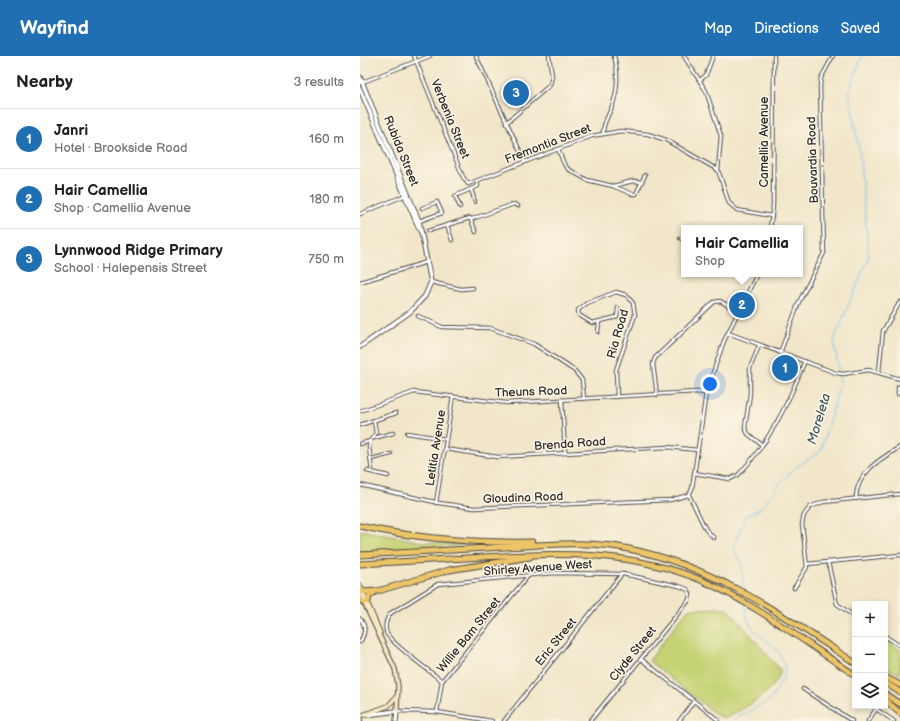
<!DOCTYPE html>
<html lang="en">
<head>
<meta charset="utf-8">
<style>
	body { margin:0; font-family:"Balsamiq Sans",sans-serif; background:#f6f6f6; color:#202124 }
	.controls { position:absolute; right:12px; bottom:12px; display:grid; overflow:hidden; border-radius:0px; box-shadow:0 2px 6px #0003 }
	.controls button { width:36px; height:36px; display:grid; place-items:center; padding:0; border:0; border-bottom:1px solid #e0e0e0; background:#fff; color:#202124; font:20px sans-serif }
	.you { position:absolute; left:350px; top:328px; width:14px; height:14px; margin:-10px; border:3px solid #fff; border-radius:50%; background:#1a73e8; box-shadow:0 0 0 6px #1a73e833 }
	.badge { display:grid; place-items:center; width:26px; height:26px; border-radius:50%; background:#1f6fb2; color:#fff; font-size:13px; font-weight:700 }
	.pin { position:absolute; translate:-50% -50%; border:2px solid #fff; box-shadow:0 1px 4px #0006 }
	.popup { position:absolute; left:321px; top:169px; width:122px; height:52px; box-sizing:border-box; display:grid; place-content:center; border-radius:0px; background:#fff; filter:drop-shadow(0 1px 3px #0005); font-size:13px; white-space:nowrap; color:#757577 }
	.popup b { font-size:15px; color:#202124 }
	.popup::after { content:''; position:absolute; left:50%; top:100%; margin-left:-8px; border:8px solid transparent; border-top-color:#fff }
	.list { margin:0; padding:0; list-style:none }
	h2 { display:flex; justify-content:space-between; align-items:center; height:52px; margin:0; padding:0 16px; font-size:17px }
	h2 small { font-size:13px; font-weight:400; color:#757577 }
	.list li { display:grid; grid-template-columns:26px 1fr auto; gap:12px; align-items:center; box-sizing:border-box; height:60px; padding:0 16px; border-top:1px solid #e0e0e0 }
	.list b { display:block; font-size:15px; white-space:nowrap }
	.list p { margin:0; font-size:13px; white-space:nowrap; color:#757577 }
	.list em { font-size:13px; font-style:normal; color:#757577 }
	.icon { flex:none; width:22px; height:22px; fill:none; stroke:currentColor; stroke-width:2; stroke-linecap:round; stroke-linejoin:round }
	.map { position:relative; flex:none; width:540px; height:665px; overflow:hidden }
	header { display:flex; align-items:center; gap:24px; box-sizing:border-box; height:56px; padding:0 20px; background:#1f6fb2; color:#fff }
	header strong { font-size:19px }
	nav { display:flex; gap:22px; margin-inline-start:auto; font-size:14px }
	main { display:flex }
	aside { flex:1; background:#fff }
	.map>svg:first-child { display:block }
</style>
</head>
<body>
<header>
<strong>Wayfind</strong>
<nav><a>Map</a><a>Directions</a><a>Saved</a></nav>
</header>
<main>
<aside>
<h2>Nearby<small>3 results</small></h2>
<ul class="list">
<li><span class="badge">1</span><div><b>Janri</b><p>Hotel · Brookside Road</p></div><em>160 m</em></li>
<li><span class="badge">2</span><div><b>Hair Camellia</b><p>Shop · Camellia Avenue</p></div><em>180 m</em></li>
<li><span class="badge">3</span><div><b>Lynnwood Ridge Primary</b><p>School · Halepensis Street</p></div><em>750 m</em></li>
</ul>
</aside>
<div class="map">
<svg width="540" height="665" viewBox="0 0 540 665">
	<rect width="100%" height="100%" fill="#fcf5e5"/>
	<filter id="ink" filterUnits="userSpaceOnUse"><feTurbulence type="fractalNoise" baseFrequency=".025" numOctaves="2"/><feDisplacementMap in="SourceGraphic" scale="8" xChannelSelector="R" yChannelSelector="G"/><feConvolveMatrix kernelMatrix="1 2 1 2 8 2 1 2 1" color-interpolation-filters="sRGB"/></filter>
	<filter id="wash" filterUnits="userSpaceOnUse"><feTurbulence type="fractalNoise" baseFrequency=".012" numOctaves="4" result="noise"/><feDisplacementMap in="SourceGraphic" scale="16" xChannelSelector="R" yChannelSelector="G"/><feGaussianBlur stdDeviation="0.9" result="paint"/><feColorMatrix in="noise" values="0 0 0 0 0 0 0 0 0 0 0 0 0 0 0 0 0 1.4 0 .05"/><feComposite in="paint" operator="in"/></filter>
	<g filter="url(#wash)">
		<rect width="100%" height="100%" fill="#f1e6c9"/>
		<g fill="#c6d374" stroke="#787f50">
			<polygon points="0,474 61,486 111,489 0,496"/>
			<path d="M363,552L369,554L421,615C413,638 386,651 366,662L358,660L289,605L328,553Z"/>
			<polygon points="525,584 540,594 540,619 525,611"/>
		</g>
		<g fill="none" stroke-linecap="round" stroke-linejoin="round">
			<g stroke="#6cbfe8" stroke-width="1">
				<polyline points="384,534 381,505 375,496 375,486 385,461 401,452 423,424 434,413 461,395 480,326 474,284 509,201 499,93 489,36 502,0"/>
				<path d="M375,665L377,661C387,656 399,651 408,645C414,641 415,636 418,631C429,616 426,603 413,590C395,574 388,575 385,549"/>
			</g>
		</g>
	</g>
	<g filter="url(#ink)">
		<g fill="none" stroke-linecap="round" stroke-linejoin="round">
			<g stroke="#494743" stroke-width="4.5">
				<g id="minor">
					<polyline points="54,0 103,121 108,128 232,80 261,75 288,78 306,84 358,114"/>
					<polyline points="116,0 165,106"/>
					<polyline points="324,0 346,35 361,80 358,114 369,147 377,154 412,160"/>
					<polyline points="340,24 346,19 353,0"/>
					<polyline points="0,27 70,0"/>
					<polyline points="146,67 190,29 192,20 189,0"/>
					<path d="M243,77C243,68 247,62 251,53C258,37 259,17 254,0"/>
					<polyline points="198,93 204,108 208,113 227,124 253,130 272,138 276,138 285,119"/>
					<polyline points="253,130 273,125 282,126"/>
					<polyline points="111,133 115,146"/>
					<polyline points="100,151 95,140 118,130 117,126"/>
					<polyline points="0,158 46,139"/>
					<polyline points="112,163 154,148 158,150"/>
					<polyline points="59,165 82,157 77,146 62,152"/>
					<polyline points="87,169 92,184"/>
					<polyline points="410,172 413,150 414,0"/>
					<polyline points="68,175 110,162 116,176"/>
					<polyline points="320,182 324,184"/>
					<polyline points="0,226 67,206"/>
					<polyline points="71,226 101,233 113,232"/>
					<polyline points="58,260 82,271 130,272 174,288 215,315 222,324 224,343"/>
					<polyline points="238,276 239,266"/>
					<polyline points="368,277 476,317 483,318 509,314 540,323"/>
					<polyline points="399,290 390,312 390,338 385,371 388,378 402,389"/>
					<polyline points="420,297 439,246 464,197 460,30 461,22 473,0"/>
					<polyline points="519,316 523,275 540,246"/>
					<polyline points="538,338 538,331 540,330"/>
					<polyline points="297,339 293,308 295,302 354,246 360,245 378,255"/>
					<polyline points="257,341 256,314 275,259 273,247 266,239 256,236 227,247 218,254 219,259 232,267 257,261 258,252"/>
					<polyline points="202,344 205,397"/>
					<polyline points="0,355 54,336 147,347 336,336 346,337"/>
					<polyline points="0,369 36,357"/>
					<polyline points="47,377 86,383"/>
					<polyline points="14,382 33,377"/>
					<polyline points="0,388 10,385"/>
					<polyline points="85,393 138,401 307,391 338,394"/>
					<polyline points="11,403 31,398"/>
					<polyline points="7,415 28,420"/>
					<polyline points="12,416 9,391 10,385 16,377 14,365"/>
					<path d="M334,417L370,423L378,419C409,387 428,348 444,307"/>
					<polyline points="0,429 79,447 114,452 310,444 329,439"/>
					<polyline points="329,439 332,433 346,337 364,285 397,218"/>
					<polyline points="329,439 346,474 354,482"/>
					<path d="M496,443C496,417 520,403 540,391"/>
					<polyline points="76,447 93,340"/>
					<polyline points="468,506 477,548 495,561"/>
					<polyline points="447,508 540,499"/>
					<polyline points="434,532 447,511 442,468 444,459 450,451 463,446 540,438"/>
					<path d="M0,563C7,570 5,578 0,586"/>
					<polyline points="525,580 540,590"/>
					<polyline points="281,603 358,664"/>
					<path d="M82,625C71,616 33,589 27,578C24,570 26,563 31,557L78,528L194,517L263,518L319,530L327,533L330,538L329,544L230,665"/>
					<polyline points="443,633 492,665"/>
					<polyline points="37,655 77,656 132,665"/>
					<polyline points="77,656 82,625 168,520"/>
					<polyline points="0,661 1,665"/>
					<polyline points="144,665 262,518"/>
					<polyline points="319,665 334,645"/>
					<polyline points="508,665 516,653 534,665"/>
				</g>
			</g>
			<g stroke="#494743" stroke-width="5.5">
				<g id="tertiary">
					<polyline points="0,21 59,165 71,226 65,240 50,256 0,291"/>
					<polyline points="0,33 60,175"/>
					<polyline points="6,659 37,655 36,665"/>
				</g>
			</g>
			<g stroke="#494743" stroke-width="5.5">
				<g id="secondary">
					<polyline points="0,529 20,577"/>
					<polyline points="0,538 35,613 38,630 37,655"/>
					<polyline points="0,660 28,650 37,640"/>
				</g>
			</g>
			<g stroke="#494743" stroke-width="7">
				<g id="motorway">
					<path d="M0,470C57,483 113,487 172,486"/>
					<path d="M0,499C48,496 97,494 145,491C187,489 228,484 269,493C354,510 424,560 495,607"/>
					<path d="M0,508C41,506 82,503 124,501C201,497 267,494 341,524C394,547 446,587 495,619"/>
					<polyline points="0,536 18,535 89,514 170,501"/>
					<polyline points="0,543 4,547"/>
					<polyline points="8,546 9,540 15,536"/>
					<polyline points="525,621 540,629"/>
					<polyline points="525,627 540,636"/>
					<polyline points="525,638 540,648"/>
					<polyline points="525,644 540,657"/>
				</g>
			</g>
			<use href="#minor" stroke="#fff" stroke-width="2.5"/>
			<use href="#tertiary" stroke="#fff" stroke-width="3.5"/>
			<use href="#secondary" stroke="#f7e8c3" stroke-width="3.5"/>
			<use href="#motorway" stroke="#ecc569" stroke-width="5"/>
		</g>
	</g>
	<g text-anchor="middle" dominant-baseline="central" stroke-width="3" stroke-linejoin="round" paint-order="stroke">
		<g font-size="12" fill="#2b2b2b" stroke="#fcf5e5">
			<text transform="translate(90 63) rotate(68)">Verbenia Street</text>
			<text transform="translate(404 86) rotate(-90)">Camellia Avenue</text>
			<text transform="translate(188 88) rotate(-21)">Fremontia Street</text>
			<text transform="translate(41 95) rotate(68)">Rubida Street</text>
			<text transform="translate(453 104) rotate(-92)">Bouvardia Road</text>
			<text transform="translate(258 278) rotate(-74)">Ria Road</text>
			<text transform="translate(171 336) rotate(-2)">Theuns Road</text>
			<text transform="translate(210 388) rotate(-4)">Brenda Road</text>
			<text transform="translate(76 392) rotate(-81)">Letitia Avenue</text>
			<text transform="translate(163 442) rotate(-2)">Gloudina Road</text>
			<text transform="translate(178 512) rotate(-4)">Shirley Avenue West</text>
			<text transform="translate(109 579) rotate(-51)">Willie Bam Street</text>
			<text transform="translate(196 586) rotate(-51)">Eric Street</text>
			<text transform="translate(273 598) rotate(-51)">Clyde Street</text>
		</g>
		<g font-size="13" font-style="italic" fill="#3e5764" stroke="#fcf5e5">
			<text transform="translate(459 363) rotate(-73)">Moreleta</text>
		</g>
	</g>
</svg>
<div class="controls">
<button>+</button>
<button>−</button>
<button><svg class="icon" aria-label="layers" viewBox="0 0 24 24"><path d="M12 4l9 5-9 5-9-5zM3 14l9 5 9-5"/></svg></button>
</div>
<div class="you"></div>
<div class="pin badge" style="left:425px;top:312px">1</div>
<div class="pin badge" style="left:382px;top:249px">2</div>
<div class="popup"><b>Hair Camellia</b>Shop</div>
<div class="pin badge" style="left:156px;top:37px">3</div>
</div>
</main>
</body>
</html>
